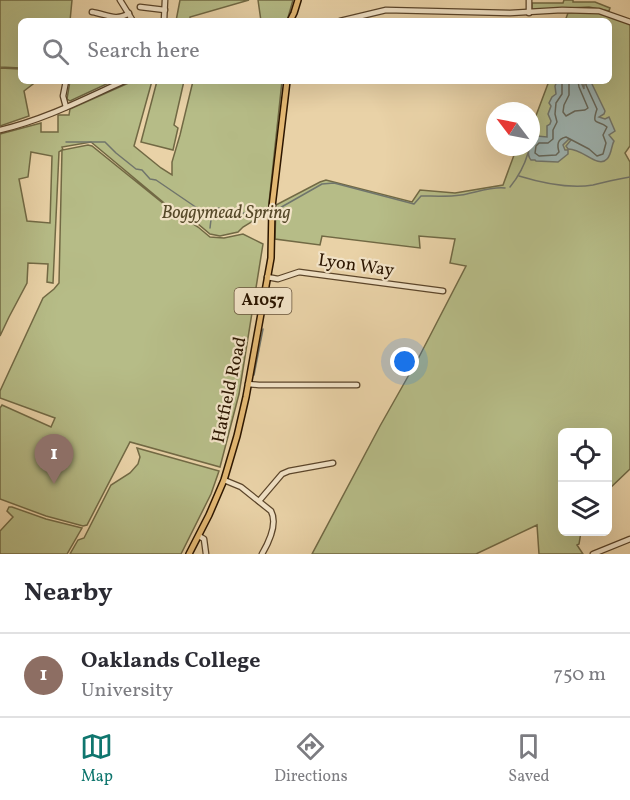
<!DOCTYPE html>
<html lang="en">
<head>
<meta charset="utf-8">
<style>
	body { margin:0; font-family:Vollkorn,serif; background:#f7f7f7; color:#2b2b33 }
	.controls { position:absolute; right:18px; bottom:18px; display:grid; overflow:hidden; border-radius:9px; box-shadow:0 6px 24px #0002 }
	.controls button { width:54px; height:54px; display:grid; place-items:center; padding:0; border:0; border-bottom:2px solid #e1e1e2; background:#fff; color:#2b2b33; font:30px sans-serif }
	.compass { position:absolute; left:486px; top:102px; width:54px; height:54px; border-radius:50%; background:#fff; box-shadow:0 6px 24px #0002; rotate:302deg }
	.you { position:absolute; left:405px; top:362px; width:21px; height:21px; margin:-15px; border:4px solid #fff; border-radius:50%; background:#1a73e8; box-shadow:0 0 0 9px #1a73e833 }
	.badge { display:grid; place-items:center; width:39px; height:39px; border-radius:50%; background:#0f766e; color:#fff; font-size:20px; font-weight:700 }
	.pin { position:absolute; translate:-50% -50px; filter:drop-shadow(0 2px 3px #0008) }
	.pin::after { content:''; position:absolute; top:32px; width:21px; height:18px; background:inherit; clip-path:polygon(0 0,100% 0,50% 100%) }
	.list { margin:0; padding:0; list-style:none }
	h2 { display:flex; justify-content:space-between; align-items:center; height:78px; margin:0; padding:0 24px; font-size:26px }
	h2 small { font-size:20px; font-weight:400; color:#7c7c81 }
	.list li { display:grid; grid-template-columns:39px 1fr auto; gap:18px; align-items:center; box-sizing:border-box; height:84px; padding:0 24px; border-top:2px solid #e1e1e2 }
	.list b { display:block; font-size:22px; white-space:nowrap }
	.list p { margin:0; font-size:20px; white-space:nowrap; color:#7c7c81 }
	.list em { font-size:20px; font-style:normal; color:#7c7c81 }
	.icon { flex:none; width:33px; height:33px; fill:none; stroke:currentColor; stroke-width:2; stroke-linecap:round; stroke-linejoin:round }
	.map { position:relative; flex:none; width:630px; height:554px; overflow:hidden }
	.search { position:absolute; background:#fff; box-shadow:0 6px 24px #0002; left:18px; right:18px; top:18px; height:66px; display:flex; align-items:center; gap:15px; box-sizing:border-box; padding:0 21px; border-radius:9px; color:#7c7c81; font-size:22px }
	.sheet { height:162px; background:#fff }
	nav { display:flex; justify-content:space-around; align-items:center; box-sizing:border-box; height:84px; border-top:2px solid #e1e1e2; background:#fff; font-size:16px; color:#7c7c81 }
	nav a { display:grid; justify-items:center; gap:3px }
	nav .on { color:#0f766e }
	.map>svg:first-child { display:block }
</style>
</head>
<body>
<div class="map">
<svg width="630" height="554" viewBox="0 0 630 554">
	<rect width="100%" height="100%" fill="#e9d2a7"/>
	<filter id="stains"><feTurbulence type="fractalNoise" baseFrequency=".00333" numOctaves="4"/><feColorMatrix values="0 0 0 0 .2 0 0 0 0 .09 0 0 0 0 .02 0 0 0 .5 -.17"/></filter>
	<radialGradient id="worn" r=".72"><stop offset=".6" stop-color="#630" stop-opacity="0"/><stop offset="1" stop-color="#630" stop-opacity=".3"/></radialGradient>
	<g fill="#b6bc87" stroke="#716944" stroke-width="1.5" fill-rule="evenodd">
		<polygon points="0,0 72,0 70,21 21,21 21,68 0,67"/>
		<polygon points="180,0 249,0 190,17 190,21 176,21"/>
		<polygon points="258,0 293,0 287,21 261,21"/>
		<polygon points="564,0 573,0 573,2 595,2 610,8 609,11 589,7 532,10 532,3 563,3"/>
		<polygon points="580,12 599,13 630,24 630,146 625,153 630,162 630,469 608,490 608,433 562,433 562,532 581,532 579,544 577,545 583,554 539,554 537,525 476,554 312,554 380,426 419,357 466,266 450,263 455,239 419,236 420,248 322,236 320,245 275,239 276,205 320,182 326,180 412,202 420,190 455,193 503,185 517,147 531,147 531,129 549,81 609,81 609,21 565,21 568,13"/>
		<polygon points="0,68 21,69 21,81 37,81 24,91 29,116 0,126"/>
		<polygon points="70,81 113,81 70,101 67,99"/>
		<path d="M133,81H152L134,146L161,168L172,175V162L180,135L193,81H282L268,212L243,227L238,232L220,236L210,234L192,219L169,207L91,142L62,147L63,150L88,145L92,146L170,209L198,227L210,237L224,238L243,234L263,244L239,394L220,467L130,442L87,525L83,526L46,516L0,499V408L2,405L51,427L55,418L0,398V391L43,298L54,289L59,283L62,150L59,152L53,283L47,282L48,264L28,263L27,283L9,317L0,336V134L41,123V132H58V115H69L70,109ZM31,152L52,156L50,223L27,221L19,179L28,177Z"/>
		<polygon points="157,81 184,81 174,125 178,128 173,150 141,142"/>
		<polygon points="137,448 219,471 211,494 181,554 70,554 78,540 84,538 111,485 130,473 138,464 140,457"/>
		<polygon points="9,507 12,507 46,519 82,528 67,554 0,554 0,531 13,517 7,511"/>
	</g>
	<path fill="#9db5b4" stroke="#70756c" stroke-width="1.5" d="M557,81H578L581,82L584,89V83L591,82L605,111L604,114L599,117L605,119L609,117L615,131L609,135L614,141C611,146 612,154 607,159C598,169 582,148 568,149L566,146L571,140L569,139L563,145L565,150H568V154L558,162L536,161L535,160H531C525,153 531,145 535,138L537,136L547,137V126L550,124L551,121L548,114L551,106L549,103L552,97L556,94L555,86Z"/>
	<g fill="none" stroke-linecap="round" stroke-linejoin="round">
		<g stroke="#64665a" stroke-width="1.5">
			<path d="M562,81V94L556,103L555,114L557,122L553,130V139L548,143H539L536,146L535,153L539,156L556,155L559,152C557,145 557,139 566,137L589,149L597,156L603,154L606,143L603,135L607,127C598,119 591,127 597,109L586,85V81"/>
			<polyline points="569,81 569,95 564,105 563,112 566,116 575,111 585,110 588,108 579,87 578,81"/>
		</g>
		<g stroke="#70756c" stroke-width="1.5">
			<polyline points="66,142 105,142 116,153 136,169 142,170 150,179 156,180 200,210 215,210"/>
			<path d="M519,176C542,183 570,189 593,185C606,182 617,179 630,177"/>
			<path d="M510,187C519,176 524,167 528,153"/>
			<path d="M278,209L322,184L334,183L414,204L421,196C434,196 448,197 461,195C474,193 493,186 505,188"/>
			<path d="M210,228C211,220 211,212 218,208L237,214L264,210"/>
			<polyline points="254,375 263,329"/>
		</g>
		<g stroke="#5b452a" stroke-width="7">
			<g id="minor">
				<polyline points="120,0 133,21"/>
				<polyline points="140,7 165,10"/>
				<path d="M92,12C106,14 116,22 129,13"/>
				<polyline points="529,13 529,0"/>
				<polyline points="164,21 165,0"/>
				<polyline points="340,21 386,10 510,13 562,10 599,11 630,22"/>
				<polyline points="66,81 63,96 66,107"/>
				<path d="M0,130C44,120 84,99 124,81"/>
				<polyline points="267,277 278,279 299,272 443,291"/>
				<polyline points="248,384 259,385 357,385"/>
				<path d="M224,480L241,487L271,511C278,524 269,542 262,554"/>
				<polyline points="259,501 282,474 289,471 333,463"/>
				<polyline points="199,536 204,539 206,554"/>
				<polyline points="593,554 630,539"/>
			</g>
		</g>
		<g stroke="#2c1600" stroke-width="8">
			<g id="major">
				<polyline points="290,21 294,13 298,0"/>
				<polyline points="189,554 209,515 224,480 237,436 246,397 271,258 272,207 287,81"/>
			</g>
		</g>
		<use href="#minor" stroke="#f1e2c6" stroke-width="4.5"/>
		<use href="#major" stroke="#e4b974" stroke-width="5"/>
	</g>
	<g text-anchor="middle" dominant-baseline="central" stroke-width="4.5" stroke-linejoin="round" paint-order="stroke">
		<rect fill="#f1e2c6" stroke="#67533b" stroke-width="1.5" x="234.5" y="288" width="57" height="26" rx="4.5"/>
		<g font-size="16" font-weight="bold" fill="#2c1600">
			<text x="263" y="301">A1057</text>
		</g>
		<g font-size="18" font-style="italic" fill="#554828" stroke="#f1e2c6">
			<text x="226" y="213">Boggymead Spring</text>
		</g>
		<g font-size="18" fill="#2c1600" stroke="#f1e2c6">
			<text transform="translate(356 266) rotate(8)">Lyon Way</text>
			<text transform="translate(230 390) rotate(-78)">Hatfield Road</text>
		</g>
	</g>
	<rect width="100%" height="100%" filter="url(#stains)"/>
	<rect width="100%" height="100%" fill="url(#worn)"/>
</svg>
<div class="controls">
<button><svg class="icon" aria-label="locate" viewBox="0 0 24 24"><circle cx="12" cy="12" r="6"/><path d="M12 2v4M12 18v4M2 12h4M18 12h4"/></svg></button>
<button><svg class="icon" aria-label="layers" viewBox="0 0 24 24"><path d="M12 4l9 5-9 5-9-5zM3 14l9 5 9-5"/></svg></button>
</div>
<svg class="compass" viewBox="-18 -18 36 36"><path d="M0-13l5 13h-10z" fill="#e53935"/><path d="M0 13l5-13h-10z" fill="#7c7c81"/></svg>
<div class="you"></div>
<div class="pin badge" style="left:54px;top:484px;background:#8d6e63">1</div>
<div class="search"><svg class="icon" aria-label="search" viewBox="0 0 24 24"><circle cx="10" cy="10" r="6"/><path d="M15 15l6 6"/></svg>Search here</div>
</div>
<section class="sheet">
<h2>Nearby<small></small></h2>
<ul class="list">
<li><span class="badge" style="background:#8d6e63">1</span><div><b>Oaklands College</b><p>University</p></div><em>750 m</em></li>
</ul>
</section>
<nav>
<a class="on"><svg class="icon" aria-label="map" viewBox="0 0 24 24"><path d="M3 6l6-2 6 2 6-2v14l-6 2-6-2-6 2zM9 4v14M15 6v14"/></svg>Map</a>
<a><svg class="icon" aria-label="directions" viewBox="0 0 24 24"><path d="M12 3l9 9-9 9-9-9zM9 14v-3h6M13 9l2 2-2 2"/></svg>Directions</a>
<a><svg class="icon" aria-label="saved" viewBox="0 0 24 24"><path d="M7 4h10v16l-5-4-5 4z"/></svg>Saved</a>
</nav>
</body>
</html>
